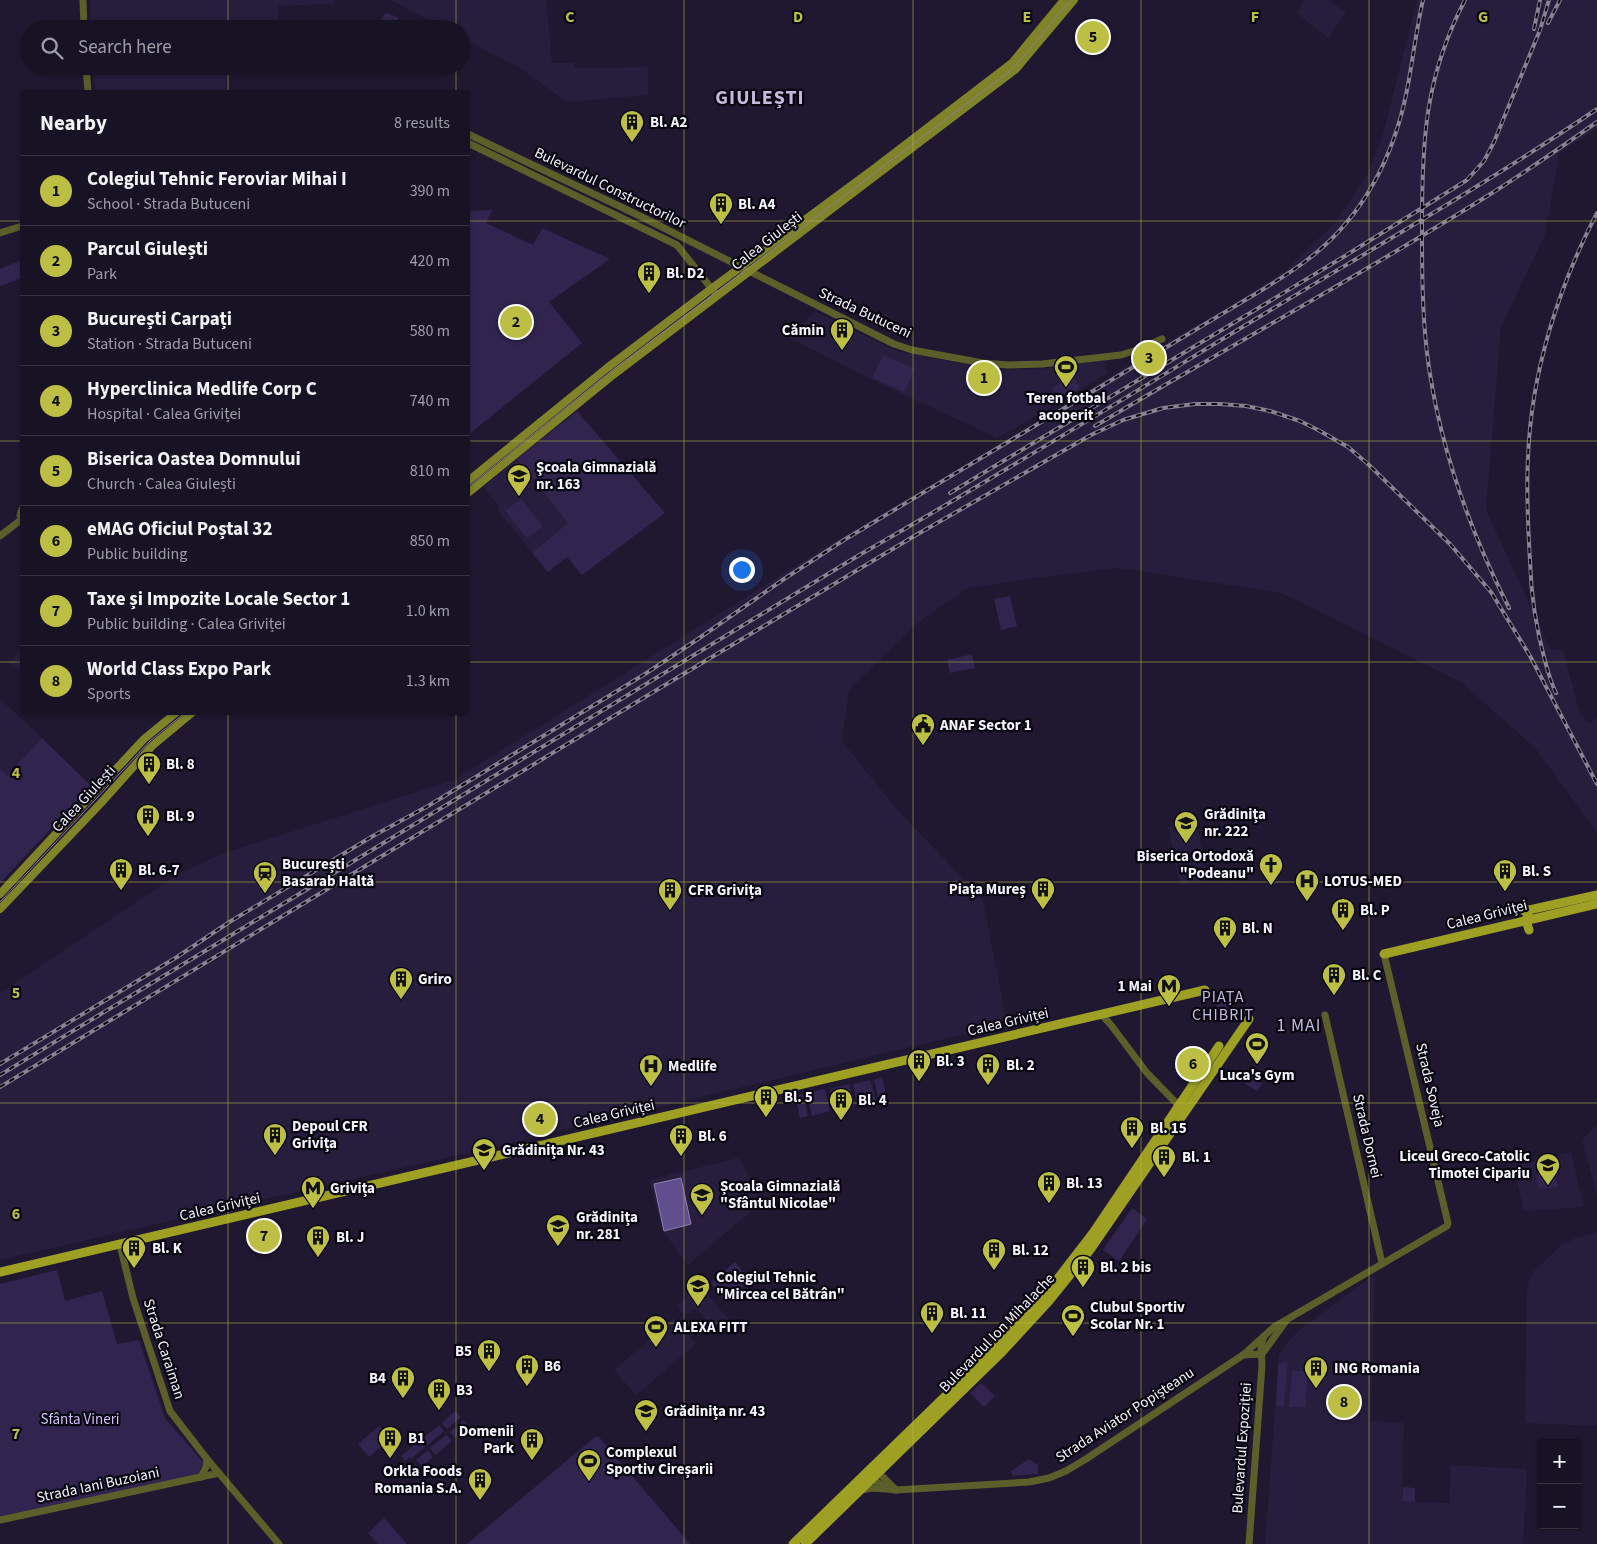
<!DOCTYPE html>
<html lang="en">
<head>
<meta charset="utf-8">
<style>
	body { margin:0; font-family:"Source Sans 3",sans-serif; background:#252032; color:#f1f3f6 }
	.controls { position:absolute; right:15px; bottom:15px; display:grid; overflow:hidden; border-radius:5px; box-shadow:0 1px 4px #0004 }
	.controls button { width:45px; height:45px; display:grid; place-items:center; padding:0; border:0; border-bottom:1px solid #363242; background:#181225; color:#f1f3f6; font:25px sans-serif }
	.you { position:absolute; left:741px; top:569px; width:18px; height:18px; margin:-12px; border:4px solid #fff; border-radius:50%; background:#1a73e8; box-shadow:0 0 0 8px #1a73e833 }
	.badge { display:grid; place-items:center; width:32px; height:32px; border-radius:50%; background:#bcbf44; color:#111; font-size:16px; font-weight:700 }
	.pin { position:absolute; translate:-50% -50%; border:2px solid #fff; box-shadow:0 1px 5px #0006 }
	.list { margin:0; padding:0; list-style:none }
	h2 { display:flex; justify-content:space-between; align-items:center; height:65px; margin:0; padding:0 20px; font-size:21px }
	h2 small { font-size:16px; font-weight:400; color:#9f9ea7 }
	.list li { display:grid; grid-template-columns:32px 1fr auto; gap:15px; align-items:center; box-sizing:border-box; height:70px; padding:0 20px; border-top:1px solid #363242 }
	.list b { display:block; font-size:19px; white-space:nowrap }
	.list p { margin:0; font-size:16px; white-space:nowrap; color:#9f9ea7 }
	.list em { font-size:16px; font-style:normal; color:#9f9ea7 }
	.icon { flex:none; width:28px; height:28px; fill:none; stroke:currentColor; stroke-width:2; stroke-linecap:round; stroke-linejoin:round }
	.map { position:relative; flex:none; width:1597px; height:1544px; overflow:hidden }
	.search { position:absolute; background:#181225; box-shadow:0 1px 4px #0004; left:20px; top:20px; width:450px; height:55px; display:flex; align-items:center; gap:12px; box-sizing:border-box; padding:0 18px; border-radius:28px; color:#9f9ea7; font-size:19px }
	.panel { position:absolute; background:#181225; box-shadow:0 1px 4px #0004; left:20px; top:90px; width:450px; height:625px; border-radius:5px }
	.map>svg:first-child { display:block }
</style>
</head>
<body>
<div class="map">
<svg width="1597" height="1544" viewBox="0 0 1597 1544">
	<rect width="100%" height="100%" fill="#201831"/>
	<g fill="#271d3d">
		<polygon points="90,0 335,0 332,4 278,6 278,23 224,25 223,29 91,29"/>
		<polygon points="390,0 546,0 552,63 574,63 575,68 648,67 648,95 567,102 521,69 461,37 461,29 446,29"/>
		<polygon points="1301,0 1328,0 1346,12 1328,38 1297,13 1304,2"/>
		<polygon points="1417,0 1597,0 1597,128 1559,154 1545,235 1501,326 1486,510 1550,649 1563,650 1580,714 1590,724 1597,717 1597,832 1536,749 1461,682 1281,593 1118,568 1051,576 968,588 916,624 849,690 842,741 894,806 983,900 1007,1024 550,1133 550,1134 0,1260 0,993 178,874 224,853 454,780 829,545 1038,422 1139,359 1247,296 1286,270 1336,222 1366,177 1382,138"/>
		<polygon points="94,66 225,66 226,92 95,92"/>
		<polygon points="816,312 899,352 995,370 1040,369 1103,360 1107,373 1056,405 997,438 877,382 788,337 788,333"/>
		<polygon points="517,459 569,523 532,553 497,509 499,507 483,487"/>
		<polygon points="22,649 22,675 9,662"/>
		<polygon points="0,699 42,738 7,775 0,769"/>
		<polygon points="1196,821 1208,879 1180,885 1168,827"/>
		<polygon points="1597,1125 1597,1195 1582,1140"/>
		<polygon points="1571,1152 1584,1207 1524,1211 1513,1166"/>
		<polygon points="738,1158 764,1200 688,1265 663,1231 649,1180"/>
		<polygon points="1597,1232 1597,1426 1525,1423 1527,1292 1529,1280 1534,1271 1563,1244 1576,1238"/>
		<polygon points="1375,1274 1371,1421 1404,1423 1402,1501 1449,1503 1451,1465 1527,1469 1523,1544 1265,1544 1279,1355 1283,1348 1297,1332"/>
		<polygon points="694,1279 730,1321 726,1324 728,1326 718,1334 695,1308 685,1316 677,1306 687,1297 684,1293 687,1290 685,1287"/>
		<polygon points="675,1318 696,1344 636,1395 614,1370"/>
	</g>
	<g fill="#31244e">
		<polygon points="388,13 399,18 393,29 376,29 384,14"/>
		<polygon points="492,210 486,223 533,245 542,228 610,259 549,302 582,343 468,435 468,211"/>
		<polygon points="22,260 22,278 0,286 0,269"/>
		<polygon points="883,355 915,369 904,392 872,378"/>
		<polygon points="1072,376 1080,388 1060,400 1053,388"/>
		<polygon points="577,411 665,513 582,575 567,557 548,572 532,553 568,523 517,459"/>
		<polygon points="521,499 543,526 527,539 505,511"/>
		<polygon points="1010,596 1017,626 1001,630 994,599"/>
		<polygon points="972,654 975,668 950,673 947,660"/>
		<polygon points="42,738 91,786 0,883 0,769 7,775"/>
		<polygon points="1231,998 1232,1004 1220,1022 1216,1002"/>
		<polygon points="1263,1069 1259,1072 1258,1079 1262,1084 1257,1091 1244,1083 1241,1074"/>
		<polygon points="882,1077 887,1098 879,1100 874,1080"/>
		<polygon points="870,1080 876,1101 858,1106 853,1084"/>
		<polygon points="849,1084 855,1106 836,1111 830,1089"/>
		<polygon points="825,1089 830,1111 812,1116 807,1093"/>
		<polygon points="803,1094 808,1116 800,1118 795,1096"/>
		<polygon points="1553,1168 1558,1187 1539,1189 1536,1176 1544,1174 1543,1170"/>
		<polygon points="1132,1208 1147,1219 1119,1261 1103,1250"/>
		<polygon points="735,1262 750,1280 725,1301 711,1283"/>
		<polygon points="57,1270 65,1301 102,1291 117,1344 139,1340 165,1418 203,1462 198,1475 0,1518 0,1284"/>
		<polygon points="1288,1361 1284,1407 1276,1406 1278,1364"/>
		<polygon points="1292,1371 1307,1371 1306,1407 1289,1407"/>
		<polygon points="981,1383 995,1396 984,1407 970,1393"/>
		<polygon points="455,1411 461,1417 447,1429 442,1423"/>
		<polygon points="464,1420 469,1427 455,1438 450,1432"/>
		<polygon points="439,1425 444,1431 428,1445 422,1439"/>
		<polygon points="379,1426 383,1430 381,1433 383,1432 385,1434 388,1432 392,1437 369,1457 358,1444"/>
		<polygon points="446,1435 452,1441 435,1455 430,1448"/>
		<polygon points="595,1437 599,1437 690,1544 467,1544"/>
		<polygon points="419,1441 425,1447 411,1459 410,1457 405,1461 401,1456"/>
		<polygon points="428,1450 433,1457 422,1466 416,1460"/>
		<polygon points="1029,1459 1038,1465 1038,1474 1013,1476 1011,1471"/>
		<polygon points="1403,1487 1415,1488 1415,1502 1402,1501"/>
		<polygon points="384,1518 407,1544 378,1544 368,1533"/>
	</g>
	<polygon fill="#614e8e" stroke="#8d80b0" points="681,1178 691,1224 664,1231 654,1184"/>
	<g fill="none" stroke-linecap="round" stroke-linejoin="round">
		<g stroke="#5c5f2a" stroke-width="7">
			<polyline points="83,0 84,29"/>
			<polyline points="86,66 88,92"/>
			<polyline points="468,134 642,217 894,344 912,350 983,363 1008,365 1042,364 1121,355 1137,350 1162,339"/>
			<polyline points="468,143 677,245 715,293"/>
			<polyline points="0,233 22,226"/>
			<polyline points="22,509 20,515 22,519"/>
			<polyline points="0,536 22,519"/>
			<polyline points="1101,1014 1111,1025 1147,1073 1182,1109"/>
			<polyline points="1325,1015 1382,1263"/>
			<polyline points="120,1245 133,1298 170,1411 207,1459 279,1544"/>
			<polyline points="1243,1355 1262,1354 1286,1321"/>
			<polyline points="875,1469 896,1490"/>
			<polyline points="868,1476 887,1489 896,1490 1029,1482 1049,1478 1066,1471 1086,1459 1243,1355 1274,1327 1447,1226 1448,1223 1384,954"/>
			<polyline points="201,1477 206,1467 207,1459"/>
			<polyline points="861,1490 872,1488 885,1489"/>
			<polyline points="0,1520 219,1473"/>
			<polyline points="1249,1544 1262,1365 1261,1345 1264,1336"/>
		</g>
		<g stroke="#818329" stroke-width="8">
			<polyline points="468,481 607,368 711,289 875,168 1012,63 1064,0"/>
			<polyline points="468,493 613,375 1016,69 1074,0"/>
			<polyline points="0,894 144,739 177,712"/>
			<polyline points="0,909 101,803 152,746 193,712"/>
		</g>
		<g stroke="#9da023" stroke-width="9">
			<polyline points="1524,911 1597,895"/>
			<polyline points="1528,915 1526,920 1529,930"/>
			<polyline points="1384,954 1597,904"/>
			<polyline points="0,1272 1205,990"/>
			<polyline points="793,1544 996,1347 1046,1294 1093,1233 1219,1046"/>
			<polyline points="805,1544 1002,1352 1049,1301 1090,1250 1249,1019"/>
		</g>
		<g stroke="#888295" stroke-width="1">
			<polyline points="468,487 610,372 1010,71 1025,55 1070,0"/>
			<polyline points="0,902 150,741 186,712"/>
		</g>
		<g stroke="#888295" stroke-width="4">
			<g id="rail">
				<path d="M1465,0C1425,77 1422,139 1422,224C1422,267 1422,310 1427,353C1438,442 1468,527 1509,608"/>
				<polyline points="1548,23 1560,0"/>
				<polyline points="1534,29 1540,0"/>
				<path d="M1095,426C1224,349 1356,278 1484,198C1523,174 1560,148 1597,122"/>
				<polyline points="950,493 1340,259 1467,180 1484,161 1494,142 1540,30 1549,0"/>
				<path d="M1556,693C1551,683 1548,672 1545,661C1536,628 1531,595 1530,561C1528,526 1526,493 1528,458C1531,373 1558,288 1597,213"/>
				<path d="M0,1064L177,957L231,921L373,836L428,806L645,674L698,639L784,579L844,540L1262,290C1278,280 1293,271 1307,260C1362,219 1394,157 1407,90C1413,60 1416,30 1423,0"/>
				<path d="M0,1075L861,554C998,476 1133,393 1269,311C1379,245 1491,181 1597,109"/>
				<polyline points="0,1087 655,691 916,535 1091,435 1123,420 1163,408 1195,404 1220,404 1246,406 1270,411 1300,421 1320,431 1348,447 1368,464 1450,544 1491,592 1530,656 1597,784"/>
			</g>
		</g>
		<use href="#rail" stroke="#080610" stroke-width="2" stroke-dasharray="5.5" stroke-linecap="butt"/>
	</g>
	<path fill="none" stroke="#bcbf44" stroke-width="1" stroke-opacity="0.55" d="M228,0V29M456,0V29M684,0V1544M913,0V1544M1141,0V1544M1369,0V1544M228,66V92M456,66V92M0,221H22M468,221H1597M0,441H22M468,441H1597M0,662H22M468,662H1597M228,712V1544M456,712V1544M0,882H1597M0,1103H1597M0,1323H1597"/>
	<defs>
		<g id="building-pin" transform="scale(1.25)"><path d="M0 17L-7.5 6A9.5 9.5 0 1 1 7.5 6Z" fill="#bcbf44" stroke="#080610"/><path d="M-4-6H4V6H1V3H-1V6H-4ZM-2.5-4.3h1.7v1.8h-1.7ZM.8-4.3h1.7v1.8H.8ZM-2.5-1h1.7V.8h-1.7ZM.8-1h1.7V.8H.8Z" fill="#111"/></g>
		<g id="stadium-pin" transform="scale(1.25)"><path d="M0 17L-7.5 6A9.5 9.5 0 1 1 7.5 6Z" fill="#bcbf44" stroke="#080610"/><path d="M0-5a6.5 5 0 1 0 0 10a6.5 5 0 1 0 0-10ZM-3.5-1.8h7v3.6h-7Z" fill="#111"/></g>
		<g id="school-pin" transform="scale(1.25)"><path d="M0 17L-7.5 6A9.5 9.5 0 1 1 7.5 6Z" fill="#bcbf44" stroke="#080610"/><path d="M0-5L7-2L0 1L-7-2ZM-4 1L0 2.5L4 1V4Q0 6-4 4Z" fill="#111"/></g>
		<g id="civic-pin" transform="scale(1.25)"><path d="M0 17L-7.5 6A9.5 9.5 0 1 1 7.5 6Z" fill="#bcbf44" stroke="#080610"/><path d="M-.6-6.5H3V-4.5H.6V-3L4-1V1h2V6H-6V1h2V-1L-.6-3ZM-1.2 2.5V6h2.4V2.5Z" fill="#111"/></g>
		<g id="church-pin" transform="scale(1.25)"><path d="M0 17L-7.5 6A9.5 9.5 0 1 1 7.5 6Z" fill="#bcbf44" stroke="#080610"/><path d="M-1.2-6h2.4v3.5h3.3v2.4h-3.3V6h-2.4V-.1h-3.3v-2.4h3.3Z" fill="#111"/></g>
		<g id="station-pin" transform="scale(1.25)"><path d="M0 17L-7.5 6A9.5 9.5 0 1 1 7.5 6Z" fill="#bcbf44" stroke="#080610"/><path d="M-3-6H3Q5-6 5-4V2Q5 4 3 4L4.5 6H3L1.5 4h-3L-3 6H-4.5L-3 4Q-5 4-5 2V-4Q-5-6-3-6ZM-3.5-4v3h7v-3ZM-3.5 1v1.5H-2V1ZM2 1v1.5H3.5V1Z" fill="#111"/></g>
		<g id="hospital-pin" transform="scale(1.25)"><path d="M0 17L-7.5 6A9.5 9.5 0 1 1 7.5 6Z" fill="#bcbf44" stroke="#080610"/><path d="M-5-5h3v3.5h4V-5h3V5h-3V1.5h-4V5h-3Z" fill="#111"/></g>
		<g id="metro-pin" transform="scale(1.25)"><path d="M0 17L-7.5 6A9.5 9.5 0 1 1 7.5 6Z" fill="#bcbf44" stroke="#080610"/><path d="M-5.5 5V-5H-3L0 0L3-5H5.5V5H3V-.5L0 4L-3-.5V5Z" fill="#111"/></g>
	</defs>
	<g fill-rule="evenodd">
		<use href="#building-pin" x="632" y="122"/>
		<use href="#building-pin" x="721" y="204"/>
		<use href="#building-pin" x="649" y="273"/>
		<use href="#building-pin" x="842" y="330"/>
		<use href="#stadium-pin" x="1066" y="367"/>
		<use href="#school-pin" x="519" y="476"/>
		<use href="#civic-pin" x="923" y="725"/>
		<use href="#building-pin" x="149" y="764"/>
		<use href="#building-pin" x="148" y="816"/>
		<use href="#school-pin" x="1186" y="823"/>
		<use href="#church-pin" x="1271" y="865"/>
		<use href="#building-pin" x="121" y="870"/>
		<use href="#building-pin" x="1505" y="871"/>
		<use href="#station-pin" x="265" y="873"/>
		<use href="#hospital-pin" x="1307" y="881"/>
		<use href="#building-pin" x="1043" y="889"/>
		<use href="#building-pin" x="670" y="890"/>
		<use href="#building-pin" x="1343" y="910"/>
		<use href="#building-pin" x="1225" y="928"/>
		<use href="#building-pin" x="1334" y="975"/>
		<use href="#building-pin" x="401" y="979"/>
		<use href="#metro-pin" x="1169" y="986"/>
		<use href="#stadium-pin" x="1257" y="1044"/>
		<use href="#building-pin" x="919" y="1061"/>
		<use href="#building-pin" x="988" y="1065"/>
		<use href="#hospital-pin" x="651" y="1066"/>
		<use href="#building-pin" x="766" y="1097"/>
		<use href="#building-pin" x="841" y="1100"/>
		<use href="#building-pin" x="1132" y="1128"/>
		<use href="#building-pin" x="275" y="1135"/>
		<use href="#building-pin" x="681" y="1136"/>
		<use href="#school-pin" x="484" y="1150"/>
		<use href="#building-pin" x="1164" y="1157"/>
		<use href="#school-pin" x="1548" y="1165"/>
		<use href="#building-pin" x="1049" y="1183"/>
		<use href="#metro-pin" x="313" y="1188"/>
		<use href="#school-pin" x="702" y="1195"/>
		<use href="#school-pin" x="558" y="1226"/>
		<use href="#building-pin" x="318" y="1237"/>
		<use href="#building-pin" x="134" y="1248"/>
		<use href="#building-pin" x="994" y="1250"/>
		<use href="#building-pin" x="1083" y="1267"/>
		<use href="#school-pin" x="698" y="1286"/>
		<use href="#building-pin" x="932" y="1313"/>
		<use href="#stadium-pin" x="1073" y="1316"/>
		<use href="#stadium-pin" x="656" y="1327"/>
		<use href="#building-pin" x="489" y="1351"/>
		<use href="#building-pin" x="527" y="1366"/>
		<use href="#building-pin" x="1316" y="1368"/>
		<use href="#building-pin" x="403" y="1378"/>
		<use href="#building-pin" x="439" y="1390"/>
		<use href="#school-pin" x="646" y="1411"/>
		<use href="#building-pin" x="390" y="1438"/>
		<use href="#building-pin" x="532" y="1440"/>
		<use href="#stadium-pin" x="589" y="1461"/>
		<use href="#building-pin" x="480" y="1480"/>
	</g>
	<g text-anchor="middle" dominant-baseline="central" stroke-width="4.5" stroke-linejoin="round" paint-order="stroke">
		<g font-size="15" font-weight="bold" fill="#f5f3fe" stroke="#080610" text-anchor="start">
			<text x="650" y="122">Bl. A2</text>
			<text x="738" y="204">Bl. A4</text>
			<text x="666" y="273">Bl. D2</text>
			<text x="824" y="330" text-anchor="end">Cămin</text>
			<text x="1066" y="398" text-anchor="middle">Teren fotbal<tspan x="1066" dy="17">acoperit</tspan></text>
			<text x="536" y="467">Şcoala Gimnazială<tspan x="536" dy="17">nr. 163</tspan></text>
			<text x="940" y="725">ANAF Sector 1</text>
			<text x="166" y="764">Bl. 8</text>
			<text x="1204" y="814">Grădinița<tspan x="1204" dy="17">nr. 222</tspan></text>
			<text x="166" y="816">Bl. 9</text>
			<text x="1254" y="856" text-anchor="end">Biserica Ortodoxă<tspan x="1254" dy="17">"Podeanu"</tspan></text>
			<text x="282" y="864">București<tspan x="282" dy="17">Basarab Haltă</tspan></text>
			<text x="138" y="870">Bl. 6-7</text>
			<text x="1522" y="871">Bl. S</text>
			<text x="1324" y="881">LOTUS-MED</text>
			<text x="1026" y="889" text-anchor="end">Piața Mureș</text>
			<text x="688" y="890">CFR Grivița</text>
			<text x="1360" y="910">Bl. P</text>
			<text x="1242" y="928">Bl. N</text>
			<text x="1352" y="975">Bl. C</text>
			<text x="418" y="979">Griro</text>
			<text x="1152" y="986" text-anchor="end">1 Mai</text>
			<text x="936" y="1061">Bl. 3</text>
			<text x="1006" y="1065">Bl. 2</text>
			<text x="668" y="1066">Medlife</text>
			<text x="1257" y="1075" text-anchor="middle">Luca's Gym</text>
			<text x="784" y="1097">Bl. 5</text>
			<text x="858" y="1100">Bl. 4</text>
			<text x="292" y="1126">Depoul CFR<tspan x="292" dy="17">Grivița</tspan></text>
			<text x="1150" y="1128">Bl. 15</text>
			<text x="698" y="1136">Bl. 6</text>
			<text x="502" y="1150">Grădinița Nr. 43</text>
			<text x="1530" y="1156" text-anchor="end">Liceul Greco-Catolic<tspan x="1530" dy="17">Timotei Cipariu</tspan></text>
			<text x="1182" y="1157">Bl. 1</text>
			<text x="1066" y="1183">Bl. 13</text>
			<text x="720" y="1186">Școala Gimnazială<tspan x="720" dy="17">"Sfântul Nicolae"</tspan></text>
			<text x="330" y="1188">Grivița</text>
			<text x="576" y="1217">Grădinița<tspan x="576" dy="17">nr. 281</tspan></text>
			<text x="336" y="1237">Bl. J</text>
			<text x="152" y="1248">Bl. K</text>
			<text x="1012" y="1250">Bl. 12</text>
			<text x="1100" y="1267">Bl. 2 bis</text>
			<text x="716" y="1277">Colegiul Tehnic<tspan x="716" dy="17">"Mircea cel Bătrân"</tspan></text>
			<text x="1090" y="1307">Clubul Sportiv<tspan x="1090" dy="17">Scolar Nr. 1</tspan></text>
			<text x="950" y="1313">Bl. 11</text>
			<text x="674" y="1327">ALEXA FITT</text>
			<text x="472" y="1351" text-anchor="end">B5</text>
			<text x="544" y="1366">B6</text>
			<text x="1334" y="1368">ING Romania</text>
			<text x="386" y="1378" text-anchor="end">B4</text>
			<text x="456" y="1390">B3</text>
			<text x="664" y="1411">Grădinița nr. 43</text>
			<text x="514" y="1431" text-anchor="end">Domenii<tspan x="514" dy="17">Park</tspan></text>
			<text x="408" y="1438">B1</text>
			<text x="606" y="1452">Complexul<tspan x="606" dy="17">Sportiv Cireșarii</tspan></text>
			<text x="462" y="1471" text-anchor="end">Orkla Foods<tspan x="462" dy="17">Romania S.A.</tspan></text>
		</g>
		<g font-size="15" fill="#f5f3fe" stroke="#080610">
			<text transform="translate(610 188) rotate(26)">Bulevardul Constructorilor</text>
			<text transform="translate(767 241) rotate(-38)">Calea Giulești</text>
			<text transform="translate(865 313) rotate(25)">Strada Butuceni</text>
			<text transform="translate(84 799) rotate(-47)">Calea Giulești</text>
			<text transform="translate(1487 915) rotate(-14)">Calea Griviței</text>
			<text transform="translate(1008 1022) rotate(-13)">Calea Griviței</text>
			<text transform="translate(1430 1085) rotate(77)">Strada Soveja</text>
			<text transform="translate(614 1114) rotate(-13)">Calea Griviței</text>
			<text transform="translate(1367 1136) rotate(77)">Strada Dornei</text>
			<text transform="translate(220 1207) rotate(-13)">Calea Griviței</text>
			<text transform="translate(997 1333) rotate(-46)">Bulevardul Ion Mihalache</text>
			<text transform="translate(164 1349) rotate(72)">Strada Caraiman</text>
			<text transform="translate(1125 1415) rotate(-33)">Strada Aviator Popișteanu</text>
			<text transform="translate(1242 1448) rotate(-86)">Bulevardul Expoziției</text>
			<text transform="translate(98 1485) rotate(-12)">Strada Iani Buzoiani</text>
		</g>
		<g font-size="15" fill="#d0c1fa" stroke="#080610">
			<text x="80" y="1419">Sfânta Vineri</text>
		</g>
		<g font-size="16" letter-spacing="1" fill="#c2b9dc" stroke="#080610">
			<text x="1223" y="997">PIAȚA<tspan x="1223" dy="18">CHIBRIT</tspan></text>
		</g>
		<g font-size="18" letter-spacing="1" fill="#c2b9dc" stroke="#080610">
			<text x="1299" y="1025">1 MAI</text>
		</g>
		<g font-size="20" font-weight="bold" letter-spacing="1" fill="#c2b9dc" stroke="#080610">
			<text x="760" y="98">GIULEȘTI</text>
		</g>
	</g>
	<g font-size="16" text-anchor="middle" font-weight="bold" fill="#bcbf44" stroke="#080610" stroke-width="4.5" stroke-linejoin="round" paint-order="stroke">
		<text x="570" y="22">C</text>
		<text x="798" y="22">D</text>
		<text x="1027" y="22">E</text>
		<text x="1255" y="22">F</text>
		<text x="1483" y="22">G</text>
		<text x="16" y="778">4</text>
		<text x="16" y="998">5</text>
		<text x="16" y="1219">6</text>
		<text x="16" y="1439">7</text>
	</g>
</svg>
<div class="controls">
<button>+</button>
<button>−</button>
</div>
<div class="you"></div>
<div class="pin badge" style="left:984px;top:378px">1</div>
<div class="pin badge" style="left:516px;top:322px">2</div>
<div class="pin badge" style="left:1149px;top:358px">3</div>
<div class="pin badge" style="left:540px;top:1119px">4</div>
<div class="pin badge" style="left:1093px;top:37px">5</div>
<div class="pin badge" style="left:1193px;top:1064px">6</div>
<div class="pin badge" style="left:264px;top:1236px">7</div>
<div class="pin badge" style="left:1344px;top:1402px">8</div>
<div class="search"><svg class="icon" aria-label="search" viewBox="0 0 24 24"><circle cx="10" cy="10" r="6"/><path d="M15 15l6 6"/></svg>Search here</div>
<section class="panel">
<h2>Nearby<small>8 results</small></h2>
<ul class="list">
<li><span class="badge">1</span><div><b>Colegiul Tehnic Feroviar Mihai I</b><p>School · Strada Butuceni</p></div><em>390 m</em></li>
<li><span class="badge">2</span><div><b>Parcul Giulești</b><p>Park</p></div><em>420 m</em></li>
<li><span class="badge">3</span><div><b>București Carpați</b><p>Station · Strada Butuceni</p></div><em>580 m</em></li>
<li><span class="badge">4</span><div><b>Hyperclinica Medlife Corp C</b><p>Hospital · Calea Griviței</p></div><em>740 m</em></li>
<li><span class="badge">5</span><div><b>Biserica Oastea Domnului</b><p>Church · Calea Giulești</p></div><em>810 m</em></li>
<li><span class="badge">6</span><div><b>eMAG Oficiul Poștal 32</b><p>Public building</p></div><em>850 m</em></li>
<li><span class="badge">7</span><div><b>Taxe și Impozite Locale Sector 1</b><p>Public building · Calea Griviței</p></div><em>1.0 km</em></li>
<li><span class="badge">8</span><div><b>World Class Expo Park</b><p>Sports</p></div><em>1.3 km</em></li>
</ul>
</section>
</div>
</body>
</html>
